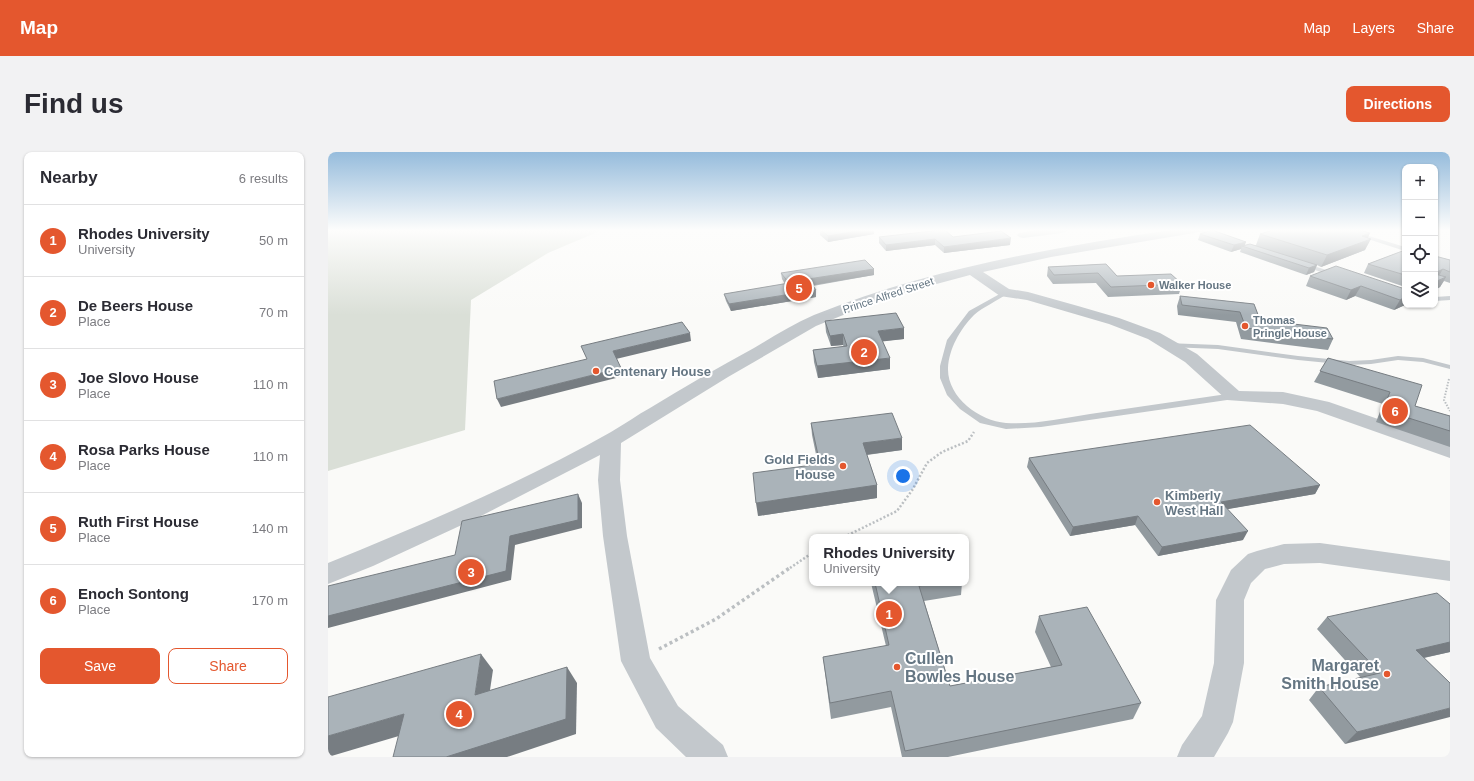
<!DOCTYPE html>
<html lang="en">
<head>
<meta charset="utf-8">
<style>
	body { margin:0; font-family:Helvetica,sans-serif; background:#f2f2f3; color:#2b2b33 }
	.controls { position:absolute; right:12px; top:12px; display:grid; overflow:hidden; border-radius:8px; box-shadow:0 1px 3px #0004 }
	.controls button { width:36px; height:36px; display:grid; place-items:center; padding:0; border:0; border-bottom:1px solid #e1e1e2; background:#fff; color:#2b2b33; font:20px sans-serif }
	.you { position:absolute; left:575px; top:324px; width:14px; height:14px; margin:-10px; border:3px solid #fff; border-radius:50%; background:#1a73e8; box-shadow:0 0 0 6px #1a73e833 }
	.badge { display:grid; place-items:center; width:26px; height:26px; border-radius:50%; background:#e4572e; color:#fff; font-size:13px; font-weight:700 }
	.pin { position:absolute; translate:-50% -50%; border:2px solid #fff; box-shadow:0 1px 4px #0006 }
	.popup { position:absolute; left:481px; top:382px; width:160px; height:52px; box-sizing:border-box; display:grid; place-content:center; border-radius:8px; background:#fff; filter:drop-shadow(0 1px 3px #0005); font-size:13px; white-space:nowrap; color:#7c7c81 }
	.popup b { font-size:15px; color:#2b2b33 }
	.popup::after { content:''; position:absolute; left:50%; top:100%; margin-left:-8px; border:8px solid transparent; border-top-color:#fff }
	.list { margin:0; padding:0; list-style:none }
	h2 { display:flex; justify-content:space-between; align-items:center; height:52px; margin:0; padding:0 16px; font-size:17px }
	h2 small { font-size:13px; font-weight:400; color:#7c7c81 }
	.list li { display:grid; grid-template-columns:26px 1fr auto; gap:12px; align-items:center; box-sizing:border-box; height:72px; padding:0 16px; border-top:1px solid #e1e1e2 }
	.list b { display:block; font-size:15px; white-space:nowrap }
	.list p { margin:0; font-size:13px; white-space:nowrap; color:#7c7c81 }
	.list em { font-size:13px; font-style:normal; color:#7c7c81 }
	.actions { display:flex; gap:8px; padding:12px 16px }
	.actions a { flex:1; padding:9px 0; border:1px solid #e4572e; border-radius:8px; text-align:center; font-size:14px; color:#e4572e }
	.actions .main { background:#e4572e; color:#fff }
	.icon { flex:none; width:22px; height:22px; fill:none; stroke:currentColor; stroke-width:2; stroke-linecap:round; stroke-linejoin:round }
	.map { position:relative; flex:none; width:1122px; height:605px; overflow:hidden; border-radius:8px }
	header { display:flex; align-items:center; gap:24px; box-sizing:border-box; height:56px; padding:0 20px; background:#e4572e; color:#fff }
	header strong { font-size:19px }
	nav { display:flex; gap:22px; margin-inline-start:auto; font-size:14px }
	.intro { display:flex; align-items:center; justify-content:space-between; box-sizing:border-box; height:96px; padding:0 24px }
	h1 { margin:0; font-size:28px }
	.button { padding:10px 18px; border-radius:8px; background:#e4572e; color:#fff; font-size:14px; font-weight:700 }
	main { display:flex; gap:24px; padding:0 24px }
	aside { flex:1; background:#fff; border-radius:8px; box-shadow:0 1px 3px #0004 }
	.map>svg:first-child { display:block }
</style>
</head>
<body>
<header>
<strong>Map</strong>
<nav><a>Map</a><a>Layers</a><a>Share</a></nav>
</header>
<div class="intro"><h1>Find us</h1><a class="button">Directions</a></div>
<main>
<aside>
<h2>Nearby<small>6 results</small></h2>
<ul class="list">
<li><span class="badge">1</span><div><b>Rhodes University</b><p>University</p></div><em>50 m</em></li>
<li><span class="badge">2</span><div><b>De Beers House</b><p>Place</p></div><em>70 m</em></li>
<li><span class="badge">3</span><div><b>Joe Slovo House</b><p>Place</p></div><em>110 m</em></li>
<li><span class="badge">4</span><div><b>Rosa Parks House</b><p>Place</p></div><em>110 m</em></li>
<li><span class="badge">5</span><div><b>Ruth First House</b><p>Place</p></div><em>140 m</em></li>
<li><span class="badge">6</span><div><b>Enoch Sontong</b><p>Place</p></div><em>170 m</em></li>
</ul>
<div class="actions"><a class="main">Save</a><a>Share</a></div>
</aside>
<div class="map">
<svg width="1122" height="605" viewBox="0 0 1122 605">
	<rect width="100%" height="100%" fill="#fafaf8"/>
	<polygon fill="#dadfd7" points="0,78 274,78 220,101 143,148 137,278 0,319"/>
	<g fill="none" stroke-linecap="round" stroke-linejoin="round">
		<polyline stroke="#bbbfc2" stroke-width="2" stroke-dasharray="1.5 1.5" stroke-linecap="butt" points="1121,227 1116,248 1122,259"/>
		<g stroke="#bbbfc2" stroke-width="2.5" stroke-dasharray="2 2" stroke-linecap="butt">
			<polyline points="516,385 569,359 585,337 599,311 614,300 640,289 646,280"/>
			<polyline points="462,416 484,401"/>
		</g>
		<polyline stroke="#bbbfc2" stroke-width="3.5" stroke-dasharray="3 3" stroke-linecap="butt" points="331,497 388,467 463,415"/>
		<g fill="#c3c8cc" fill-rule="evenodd">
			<polygon points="866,78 874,78 891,85 886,86"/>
			<polygon points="1012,78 1021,78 1077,95 1077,99"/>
			<polygon points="976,111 1011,122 1012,123 1009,125 974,114 973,113"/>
			<path d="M677,139L679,140V142C669,149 655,155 646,163C632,177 621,197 620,216C619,245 651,269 678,271C706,273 735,266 762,262C810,255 858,248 906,241L910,244L906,247L713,275L678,277L652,271L632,257L619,243L612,226V214L619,188L641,159Z"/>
			<polygon points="1122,144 1122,148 1107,149 1107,145"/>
			<polygon points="838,191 890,193 970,204 1021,209 1043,208 1070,204 1095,206 1122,213 1122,217 1095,210 1070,208 1043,212 1021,213 970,208 890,197 841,195 838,195"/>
		</g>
		<g fill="#c3c8cc" fill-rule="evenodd">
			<polygon points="707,78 740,78 738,80 734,81 695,86 691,85 689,83 691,81"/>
			<path d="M843,78H872L870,80L866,81L723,105L655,120L681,137L700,140L750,154L791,166L832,181L869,202L911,239L955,240L1001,250L1122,292V306L989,259L955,252L899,248L857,210L820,187L781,172L699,148L672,144L642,123L586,138L540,153L488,174L400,225L293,291L292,328L299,384L322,506L350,554L395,593L400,605H358L328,576L293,509L275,384L270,328L272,303L151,365L45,414L0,432V411C96,372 193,331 283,280C297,272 309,263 322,256C356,235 391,215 426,196C446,184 465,172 486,163C600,117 722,96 843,78Z"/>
			<polygon points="992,391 1122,409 1122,429 992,411 956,412 937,417 923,431 916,448 916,511 905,570 900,581 886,605 849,605 854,593 874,564 886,511 888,448 903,418 920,402 929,399 956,392"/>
		</g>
	</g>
	<g fill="#929a9f">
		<polygon points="492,78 546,78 546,82 500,90 492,83"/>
		<polygon points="872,82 918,90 916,93 928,93 932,82 1040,86 1037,98 993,115 989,113 986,120 978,123 912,100 913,97 903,100 870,88"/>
		<polygon points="551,85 625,85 682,93 616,101 607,93 558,99 551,91"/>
		<polygon points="1077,98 1077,135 1036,121 1040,112"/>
		<polygon points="1107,104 1122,108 1122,131 1116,129 1112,135 1107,138"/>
		<polygon points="778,112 789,124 854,132 851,142 780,145 768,131 725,132 719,124 720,115"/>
		<polygon points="546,117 546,123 485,134 488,138 488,145 403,159 398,149 396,142 457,132 454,127 453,121"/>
		<polygon points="982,124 1077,137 1077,153 1066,158 1027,144 1018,148 978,134"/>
		<polygon points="852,144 926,152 932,168 1005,187 1000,198 913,187 908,170 850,163 849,154"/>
		<polygon points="497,169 576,187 554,189 562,217 490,226 486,210 485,198 516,195 515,193 503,194 498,180"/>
		<polygon points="1000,206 1087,254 1122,264 1122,295 1048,270 1055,252 986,230"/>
		<polygon points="483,271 574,298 539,303 549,333 549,346 430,364 490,312 484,283"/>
		<polygon points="701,306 992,333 987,342 899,357 915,388 830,404 807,373 742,384 699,315"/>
		<polygon points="543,431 634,431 633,443 596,449 622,534 723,515 707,480 711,464 813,551 805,567 620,605 574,605 563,555 503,567 495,505 558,494"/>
		<polygon points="1122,452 1122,500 1096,506 1122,531 1017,592 981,548 991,535 1033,526 989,477 999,465"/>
	</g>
	<g fill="#777d82">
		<polygon points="535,78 546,78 546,82 500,90 500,84"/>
		<polygon points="1042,81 1039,88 1043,87 1037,98 993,115 999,103 1034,84"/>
		<polygon points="683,86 682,93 616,101 616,95"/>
		<polygon points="607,87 607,93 558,99 558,93"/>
		<polygon points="918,90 916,95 914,94 913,97 903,100 906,93"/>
		<polygon points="989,113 986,120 978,123 981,116"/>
		<polygon points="546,117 546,123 480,134 480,127"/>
		<polygon points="1115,117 1109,127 1107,128 1107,121"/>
		<polygon points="1118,125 1112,135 1107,138 1107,132 1109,129"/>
		<polygon points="1033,134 1027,144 1018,148 1023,138"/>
		<polygon points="488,138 488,145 403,159 401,152"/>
		<polygon points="1077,145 1077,153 1066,158 1072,148"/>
		<polygon points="576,176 576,187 550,190 550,179"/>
		<polygon points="362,181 363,189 288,207 285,199"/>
		<polygon points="515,182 515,193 503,194 502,184"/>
		<polygon points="562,206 562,217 490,226 489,214"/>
		<polygon points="293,216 296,224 173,255 169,247"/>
		<polygon points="574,286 574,298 536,303 535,291"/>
		<polygon points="549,333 549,346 430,364 428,351"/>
		<polygon points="992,333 987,342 889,359 893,350"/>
		<polygon points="250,342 254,351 254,376 187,393 183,428 0,476 0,464 182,384"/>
		<polygon points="810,364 807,373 742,384 745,375"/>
		<polygon points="920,379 915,388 830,404 834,395"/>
		<polygon points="1122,490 1122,500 1076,510 1088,498"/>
		<polygon points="153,502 165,518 159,558 147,543"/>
		<polygon points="239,515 249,531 248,582 179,605 118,605"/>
		<polygon points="1122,556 1122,565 1017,592 1029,580"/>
		<polygon points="76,562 91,578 0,605 0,584"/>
	</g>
	<g fill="#aab3b9" stroke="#777d82">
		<polygon points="493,78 535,78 500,84"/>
		<polygon points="613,78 617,78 625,85 673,79 683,86 616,95 607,87 558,93 551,85"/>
		<polygon points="884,78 918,90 906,93 872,82"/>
		<polygon points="945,78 1031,78 1042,81 1034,84 1043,87 999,103 932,82"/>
		<polygon points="922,92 989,113 981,116 914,94"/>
		<polygon points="1077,98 1077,123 1040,112"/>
		<polygon points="1107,104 1122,108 1122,120 1115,117 1107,121"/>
		<polygon points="537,108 546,117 480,127 488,138 401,152 396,142 461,131 453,121"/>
		<polygon points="778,112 789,124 843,122 854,132 783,135 770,121 726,123 720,115"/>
		<polygon points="1008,114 1077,137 1077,145 1072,148 1033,134 1023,138 982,124"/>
		<polygon points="1107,122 1118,125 1109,129 1107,129"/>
		<polygon points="852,144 926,152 932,168 999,176 1005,187 918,176 912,160 854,153"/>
		<polygon points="568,161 576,176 550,179 562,206 489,214 485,198 519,194 515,182 502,184 497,169"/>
		<polygon points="354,170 362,181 285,199 293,216 169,247 166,229 259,207 253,194"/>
		<polygon points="1000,206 1094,233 1087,254 1122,264 1122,279 1055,258 1062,240 992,219"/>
		<polygon points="564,261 574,286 535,291 549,333 428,351 425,321 492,312 483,271"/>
		<polygon points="922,273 992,333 893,350 920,379 834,395 810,364 745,375 701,306"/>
		<polygon points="250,342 250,368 182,384 178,419 0,464 0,434 127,403 134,369"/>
		<polygon points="547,431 608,431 591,434 622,534 734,513 711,464 759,455 813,551 577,599 563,539 502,551 495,505 561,493"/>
		<polygon points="1109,441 1122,452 1122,490 1088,498 1122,531 1122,556 1029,580 991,535 1052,521 999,465"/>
		<polygon points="153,502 147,543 239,515 238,567 118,605 65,605 76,562 0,584 0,545"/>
	</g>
	<linearGradient id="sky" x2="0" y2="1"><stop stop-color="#96bcdc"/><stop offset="0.48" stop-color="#fdfdfc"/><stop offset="1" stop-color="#fdfdfc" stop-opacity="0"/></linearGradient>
	<rect width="1122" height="163" fill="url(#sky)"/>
	<g fill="#e4572e" stroke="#fff" stroke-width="1.5">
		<circle cx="823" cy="133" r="4"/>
		<circle cx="917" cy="174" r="4"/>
		<circle cx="268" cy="219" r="4"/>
		<circle cx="515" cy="314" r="4"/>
		<circle cx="829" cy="350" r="4"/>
		<circle cx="569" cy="515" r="4"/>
		<circle cx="1059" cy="522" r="4"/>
	</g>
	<g text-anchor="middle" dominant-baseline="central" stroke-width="4" stroke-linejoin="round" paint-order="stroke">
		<g font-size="11" font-weight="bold" fill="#657683" stroke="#fff" text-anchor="start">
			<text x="831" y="133">Walker House</text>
			<text x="925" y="168">Thomas<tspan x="925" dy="13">Pringle House</tspan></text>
		</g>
		<g font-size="11" fill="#657683" stroke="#fff">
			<text transform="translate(560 143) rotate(-18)">Prince Alfred Street</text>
		</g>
		<g font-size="13" font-weight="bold" fill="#657683" stroke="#fff" text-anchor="start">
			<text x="276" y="219">Centenary House</text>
			<text x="507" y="307" text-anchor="end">Gold Fields<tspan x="507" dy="15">House</tspan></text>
			<text x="837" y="343">Kimberly<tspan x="837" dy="15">West Hall</tspan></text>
		</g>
		<g font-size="16" font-weight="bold" fill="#657683" stroke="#fff" text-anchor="start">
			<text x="577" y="506">Cullen<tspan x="577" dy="18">Bowles House</tspan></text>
			<text x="1051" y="513" text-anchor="end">Margaret<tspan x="1051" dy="18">Smith House</tspan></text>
		</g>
	</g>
</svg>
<div class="controls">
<button>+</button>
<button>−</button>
<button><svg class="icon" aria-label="locate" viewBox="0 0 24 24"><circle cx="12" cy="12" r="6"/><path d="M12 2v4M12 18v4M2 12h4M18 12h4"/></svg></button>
<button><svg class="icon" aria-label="layers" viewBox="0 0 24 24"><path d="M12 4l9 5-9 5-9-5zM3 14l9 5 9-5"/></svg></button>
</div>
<div class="you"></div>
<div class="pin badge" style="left:561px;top:462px">1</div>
<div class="popup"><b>Rhodes University</b>University</div>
<div class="pin badge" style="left:536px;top:200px">2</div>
<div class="pin badge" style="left:143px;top:420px">3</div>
<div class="pin badge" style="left:131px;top:562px">4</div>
<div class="pin badge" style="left:471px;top:136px">5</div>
<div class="pin badge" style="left:1067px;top:259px">6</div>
</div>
</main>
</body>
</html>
